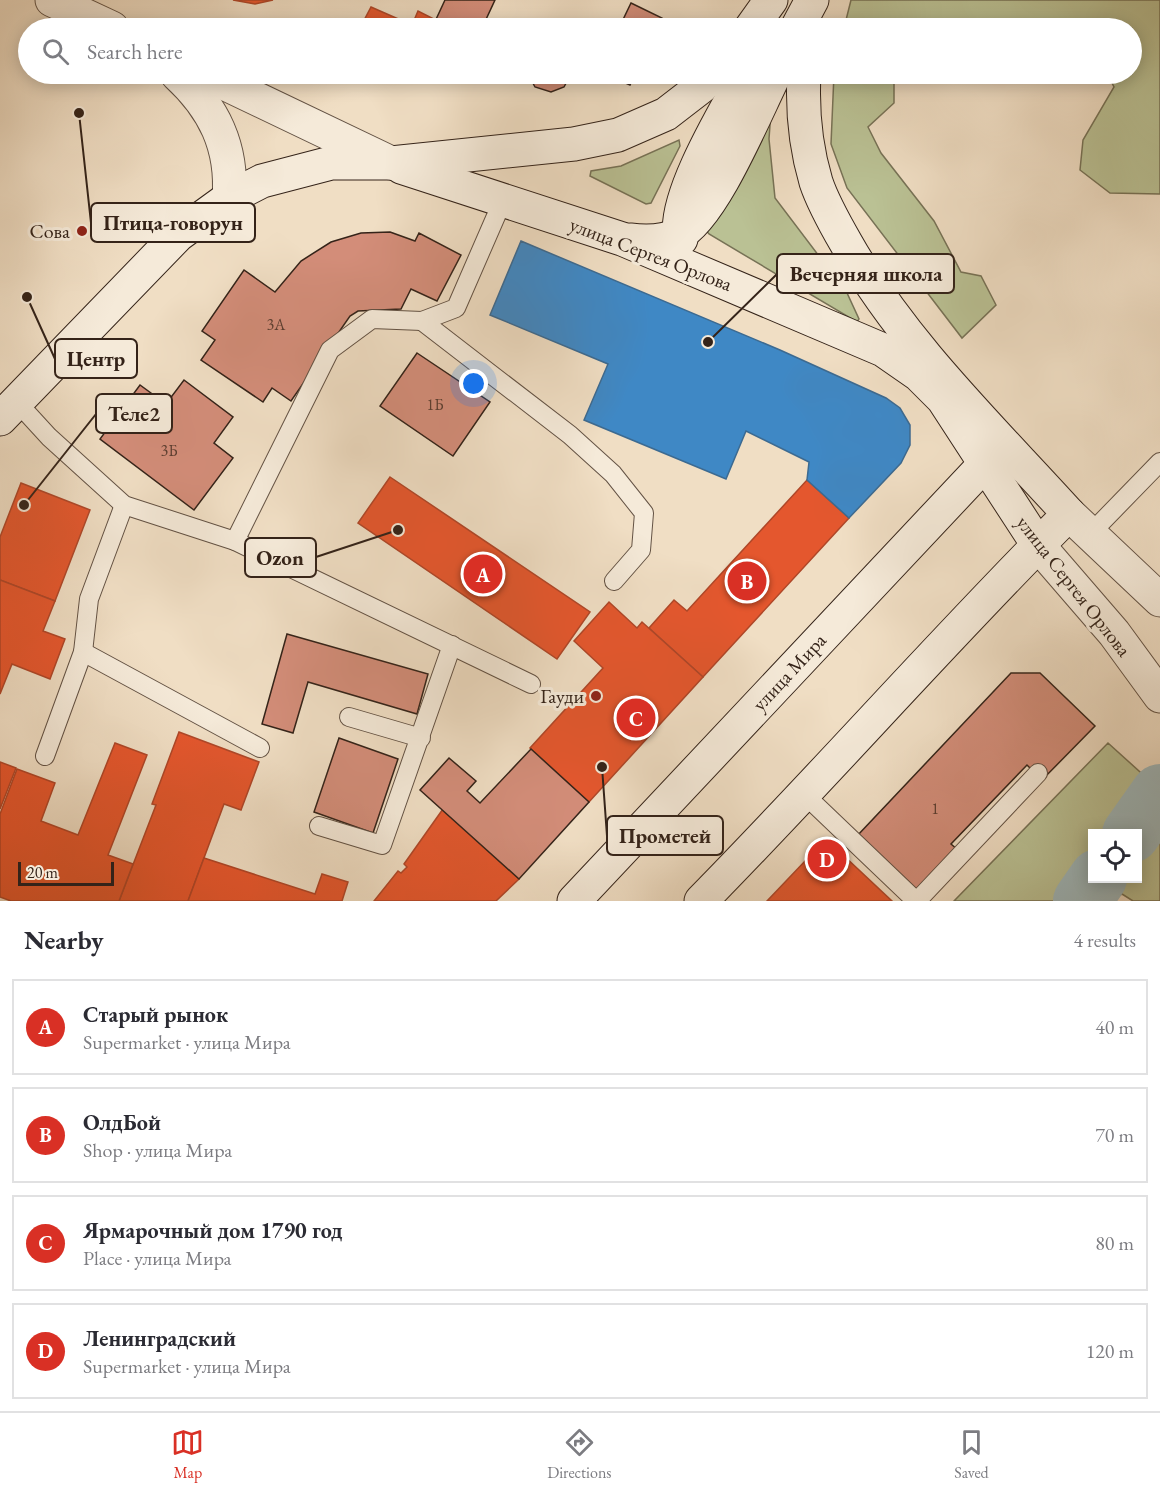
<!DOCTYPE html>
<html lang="en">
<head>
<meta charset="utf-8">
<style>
	body { margin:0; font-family:"EB Garamond",serif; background:#f7f7f7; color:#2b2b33 }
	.controls { position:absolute; right:18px; bottom:18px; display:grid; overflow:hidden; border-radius:0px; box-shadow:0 3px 15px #0003 }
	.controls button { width:54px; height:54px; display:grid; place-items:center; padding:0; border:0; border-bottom:2px solid #e1e1e2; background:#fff; color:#2b2b33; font:30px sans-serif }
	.scale { position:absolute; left:18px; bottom:15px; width:96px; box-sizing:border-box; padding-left:6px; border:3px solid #342319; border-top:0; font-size:16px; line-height:21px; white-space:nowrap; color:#342319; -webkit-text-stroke:4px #f5ead9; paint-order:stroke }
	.you { position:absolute; left:474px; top:384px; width:21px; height:21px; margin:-15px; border:4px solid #fff; border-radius:50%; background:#1a73e8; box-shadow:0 0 0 9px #1a73e833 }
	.badge { display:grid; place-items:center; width:39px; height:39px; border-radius:50%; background:#d93025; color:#fff; font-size:20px; font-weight:700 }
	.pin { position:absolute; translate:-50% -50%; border:3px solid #fff; box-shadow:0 2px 6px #0006 }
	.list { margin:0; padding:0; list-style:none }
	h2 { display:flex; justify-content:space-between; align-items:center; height:78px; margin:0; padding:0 24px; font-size:26px }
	h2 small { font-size:20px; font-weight:400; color:#7c7c81 }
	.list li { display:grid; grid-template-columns:39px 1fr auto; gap:18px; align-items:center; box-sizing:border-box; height:96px; margin:0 12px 12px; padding:0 12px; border:2px solid #e1e1e2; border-radius:0px }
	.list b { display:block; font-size:22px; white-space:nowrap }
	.list p { margin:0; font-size:20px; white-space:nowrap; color:#7c7c81 }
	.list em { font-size:20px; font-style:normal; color:#7c7c81 }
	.icon { flex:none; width:33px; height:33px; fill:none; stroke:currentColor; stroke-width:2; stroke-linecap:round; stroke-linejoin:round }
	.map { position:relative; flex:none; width:1160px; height:901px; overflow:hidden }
	.search { position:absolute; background:#fff; box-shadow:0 3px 15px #0003; left:18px; right:18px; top:18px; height:66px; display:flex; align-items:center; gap:15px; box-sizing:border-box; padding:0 21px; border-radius:33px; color:#7c7c81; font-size:22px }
	.sheet { height:510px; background:#fff }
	nav { display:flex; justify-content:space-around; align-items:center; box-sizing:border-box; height:84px; border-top:2px solid #e1e1e2; background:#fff; font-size:16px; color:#7c7c81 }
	nav a { display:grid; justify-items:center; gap:3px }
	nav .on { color:#d93025 }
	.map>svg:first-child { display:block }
</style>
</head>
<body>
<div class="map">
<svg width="1160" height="901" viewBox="0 0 1160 901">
	<rect width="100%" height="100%" fill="#f0dec4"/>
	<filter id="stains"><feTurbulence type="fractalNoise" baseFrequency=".00333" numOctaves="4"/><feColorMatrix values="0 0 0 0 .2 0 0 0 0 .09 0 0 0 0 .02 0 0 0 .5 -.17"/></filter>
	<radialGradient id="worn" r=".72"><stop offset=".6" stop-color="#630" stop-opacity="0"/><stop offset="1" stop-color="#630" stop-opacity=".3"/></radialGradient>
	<g fill="#bac194" stroke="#777256" stroke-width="1.5" fill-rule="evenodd">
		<polygon points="851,0 1160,0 1160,194 1110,193 1080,170 1083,140 1114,87 1111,81 1101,82 1050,74 1132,74 1132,28 844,28"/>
		<polygon points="834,74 894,74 894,103 868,127 881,153 934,221 961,272 981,276 996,305 962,338 847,188 831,144"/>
		<polygon points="772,97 769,139 775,198 847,293 859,319 857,322 709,234 704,228"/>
		<polygon points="679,140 680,146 651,203 646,204 590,176 591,171 621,166"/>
		<path d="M1108,743L1160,790V901H1133L1122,894L1112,901H954ZM1092,834H1138V878H1092Z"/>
	</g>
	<g fill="#e4572e" stroke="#af4728" stroke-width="1.5">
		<polygon points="233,0 273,0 255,4"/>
		<polygon points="371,7 412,25 418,11 436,20 432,28 360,28"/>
		<polygon points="436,74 462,74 457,83"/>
		<polygon points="390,477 590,612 557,659 358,523"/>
		<polygon points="807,480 849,518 703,677 649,628 674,600 687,611"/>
		<polygon points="21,483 90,510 55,601 0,580 0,537"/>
		<polygon points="0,580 55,601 43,631 65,639 50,679 12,664 0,694"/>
		<polygon points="609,602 637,628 642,622 703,677 589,802 530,748 603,668 574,641"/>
		<polygon points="179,732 259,762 241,810 224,804 188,901 119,901 156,805 152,804"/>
		<polygon points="115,743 147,755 108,855 133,864 119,901 11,901 0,897 0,814 17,769 55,783 41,821 78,835"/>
		<polygon points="0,762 16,768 0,809"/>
		<polygon points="443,809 519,879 496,901 374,901 398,871 401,873 407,867 404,864"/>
		<polygon points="826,839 892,901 767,901"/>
		<polygon points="204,858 315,894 322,874 348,882 342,901 188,901"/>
	</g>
	<polygon fill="#3f88c5" stroke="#3c6a91" stroke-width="1.5" points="521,241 780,350 886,398 900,408 910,425 910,445 901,463 849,518 807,480 809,462 746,431 726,479 584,420 608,364 490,315"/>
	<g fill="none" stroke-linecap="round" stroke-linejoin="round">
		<g stroke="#9eb9be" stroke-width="58">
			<polyline points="1131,834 1160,793"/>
			<polyline points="1082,901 1098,878"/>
		</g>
	</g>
	<g fill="#d38d79" stroke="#342319" stroke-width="1.5">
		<polygon points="445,0 495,0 482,28 432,28"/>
		<polygon points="631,3 662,18 657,28 619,28"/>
		<polygon points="528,74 571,74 564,87 551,92 535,87"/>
		<polygon points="605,74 635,74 630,85"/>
		<polygon points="390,232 415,241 419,233 461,255 437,301 411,289 401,309 358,311 350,316 291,401 272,388 263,402 201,360 215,340 202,331 244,270 275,292 301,261 331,242 361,233"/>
		<polygon points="417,353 490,402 453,456 380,406"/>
		<polygon points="184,380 233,417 214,443 233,458 194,510 100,439 140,385 166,404"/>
		<polygon points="287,634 428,674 417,714 308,682 293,733 262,724"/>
		<polygon points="1011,673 1040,673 1095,726 1042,780 1027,765 951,844 959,851 918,894 857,836"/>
		<polygon points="339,738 398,759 373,833 314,812"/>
		<polygon points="531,749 589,802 519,879 420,790 449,758 476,781 467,791 480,803"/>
	</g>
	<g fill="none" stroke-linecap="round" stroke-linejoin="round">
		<g stroke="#635244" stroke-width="20">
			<g id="lane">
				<polyline points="422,321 570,435 613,474 644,513 641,550 614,581"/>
				<polyline points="16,401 49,437 124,505 235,541 531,684"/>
				<polyline points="1090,534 1160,462"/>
				<polyline points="235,541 330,350 372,319 422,321 456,308 503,200"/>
				<polyline points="83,652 260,748"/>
				<polyline points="349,717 421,738"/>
				<polyline points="45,756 83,652 89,599 124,505"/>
				<polyline points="805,795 916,901"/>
				<polyline points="319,826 382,845 452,645"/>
				<polyline points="917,901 1038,773"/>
			</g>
		</g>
		<g stroke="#635244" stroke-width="35">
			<g id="street">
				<polyline points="52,0 112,28"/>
				<path d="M177,74C214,108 233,147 229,198"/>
				<polyline points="205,74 391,163"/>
				<polyline points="1069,514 1160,600"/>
				<polyline points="1038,545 1114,633 1160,696"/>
			</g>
		</g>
		<g stroke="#342319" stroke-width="35">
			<g id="secondary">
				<polyline points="751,28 771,0"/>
				<polyline points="797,28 812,0"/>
				<polyline points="401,167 622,239 883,350 919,375 943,399 1038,545"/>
				<path d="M681,239C668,205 728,106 746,74"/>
				<path d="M630,240C647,242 664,242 679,234C713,218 757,109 775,74"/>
				<polyline points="0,419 178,235 229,198 262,181 331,163 391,163 574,144 618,135 666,114 701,87 712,74"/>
				<polyline points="574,901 999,449"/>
				<path d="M701,901C826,774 943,640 1069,514C991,428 903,344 846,243C835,224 823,203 816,182C805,145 802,111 804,74"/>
			</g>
		</g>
		<use href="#lane" stroke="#f5ead9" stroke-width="18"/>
		<use href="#street" stroke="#f5ead9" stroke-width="33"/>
		<use href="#secondary" stroke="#f5ead9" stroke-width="33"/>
	</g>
	<g fill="#8f2418" stroke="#f5ead9" stroke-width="2">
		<circle cx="82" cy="231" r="6"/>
		<circle cx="596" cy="696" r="6"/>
	</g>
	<g text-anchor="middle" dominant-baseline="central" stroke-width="6" stroke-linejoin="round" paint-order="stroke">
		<g font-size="16" fill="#5c3e31">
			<text x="276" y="324">3А</text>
			<text x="435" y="404">1Б</text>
			<text x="169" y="450">3Б</text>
			<text x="935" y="808">1</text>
		</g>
		<g font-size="20" fill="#342319" stroke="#f5ead9" text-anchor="end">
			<text x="70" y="231">Сова</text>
			<text x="584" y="696">Гауди</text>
		</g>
		<g font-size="20" fill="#342319" stroke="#f5ead9">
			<text transform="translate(651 254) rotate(21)">улица Сергея Орлова</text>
			<text transform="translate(1074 586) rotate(52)">улица Сергея Орлова</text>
			<text transform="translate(789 672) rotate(-47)">улица Мира</text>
		</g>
	</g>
	<path fill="none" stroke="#342319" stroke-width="2" d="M79 113L91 223M708 342L777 274M27 297L55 359M24 505L96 414M398 530L316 557M602 767L607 836"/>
	<g fill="#342319" stroke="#f5ead9" stroke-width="2">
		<circle cx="79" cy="113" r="6"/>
		<circle cx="708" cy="342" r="6"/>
		<circle cx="27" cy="297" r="6"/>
		<circle cx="24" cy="505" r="6"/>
		<circle cx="398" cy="530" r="6"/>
		<circle cx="602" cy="767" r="6"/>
	</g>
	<g fill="#f5ead9" stroke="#342319" stroke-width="2">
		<rect x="91" y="203" width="164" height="39" rx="6"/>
		<rect x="777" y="254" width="177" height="39" rx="6"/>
		<rect x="55" y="339" width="82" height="39" rx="6"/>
		<rect x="96" y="394" width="76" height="39" rx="6"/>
		<rect x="245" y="538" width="71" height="39" rx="6"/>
		<rect x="607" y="816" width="116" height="39" rx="6"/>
	</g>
	<g font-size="21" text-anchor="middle" font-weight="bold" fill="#342319">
		<text x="173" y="230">Птица-говорун</text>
		<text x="866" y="281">Вечерняя школа</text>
		<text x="96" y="366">Центр</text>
		<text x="134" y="421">Теле2</text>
		<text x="280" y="565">Ozon</text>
		<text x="665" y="843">Прометей</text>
	</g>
	<rect width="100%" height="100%" filter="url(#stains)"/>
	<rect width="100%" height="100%" fill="url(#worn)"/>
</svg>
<div class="controls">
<button><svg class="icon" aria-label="locate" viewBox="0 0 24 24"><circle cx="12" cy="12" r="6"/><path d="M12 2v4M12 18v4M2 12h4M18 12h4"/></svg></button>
</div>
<div class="scale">20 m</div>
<div class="you"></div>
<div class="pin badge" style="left:483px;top:574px">A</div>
<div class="pin badge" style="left:747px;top:581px">B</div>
<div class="pin badge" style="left:636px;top:718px">C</div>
<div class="pin badge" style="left:827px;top:859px">D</div>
<div class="search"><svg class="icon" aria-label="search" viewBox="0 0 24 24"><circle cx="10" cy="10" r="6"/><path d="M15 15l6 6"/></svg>Search here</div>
</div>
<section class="sheet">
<h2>Nearby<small>4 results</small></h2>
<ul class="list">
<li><span class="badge">A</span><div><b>Старый рынок</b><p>Supermarket · улица Мира</p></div><em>40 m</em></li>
<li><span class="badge">B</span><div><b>ОлдБой</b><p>Shop · улица Мира</p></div><em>70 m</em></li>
<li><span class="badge">C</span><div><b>Ярмарочный дом 1790 год</b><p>Place · улица Мира</p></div><em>80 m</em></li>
<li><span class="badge">D</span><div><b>Ленинградский</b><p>Supermarket · улица Мира</p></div><em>120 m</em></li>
</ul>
</section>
<nav>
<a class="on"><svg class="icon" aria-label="map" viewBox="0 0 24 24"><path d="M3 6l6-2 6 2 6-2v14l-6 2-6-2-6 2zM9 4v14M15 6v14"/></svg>Map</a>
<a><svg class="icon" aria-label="directions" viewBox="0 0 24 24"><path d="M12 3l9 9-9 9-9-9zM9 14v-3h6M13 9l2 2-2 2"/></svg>Directions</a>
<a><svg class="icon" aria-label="saved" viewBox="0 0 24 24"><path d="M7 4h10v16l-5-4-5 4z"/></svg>Saved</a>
</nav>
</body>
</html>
